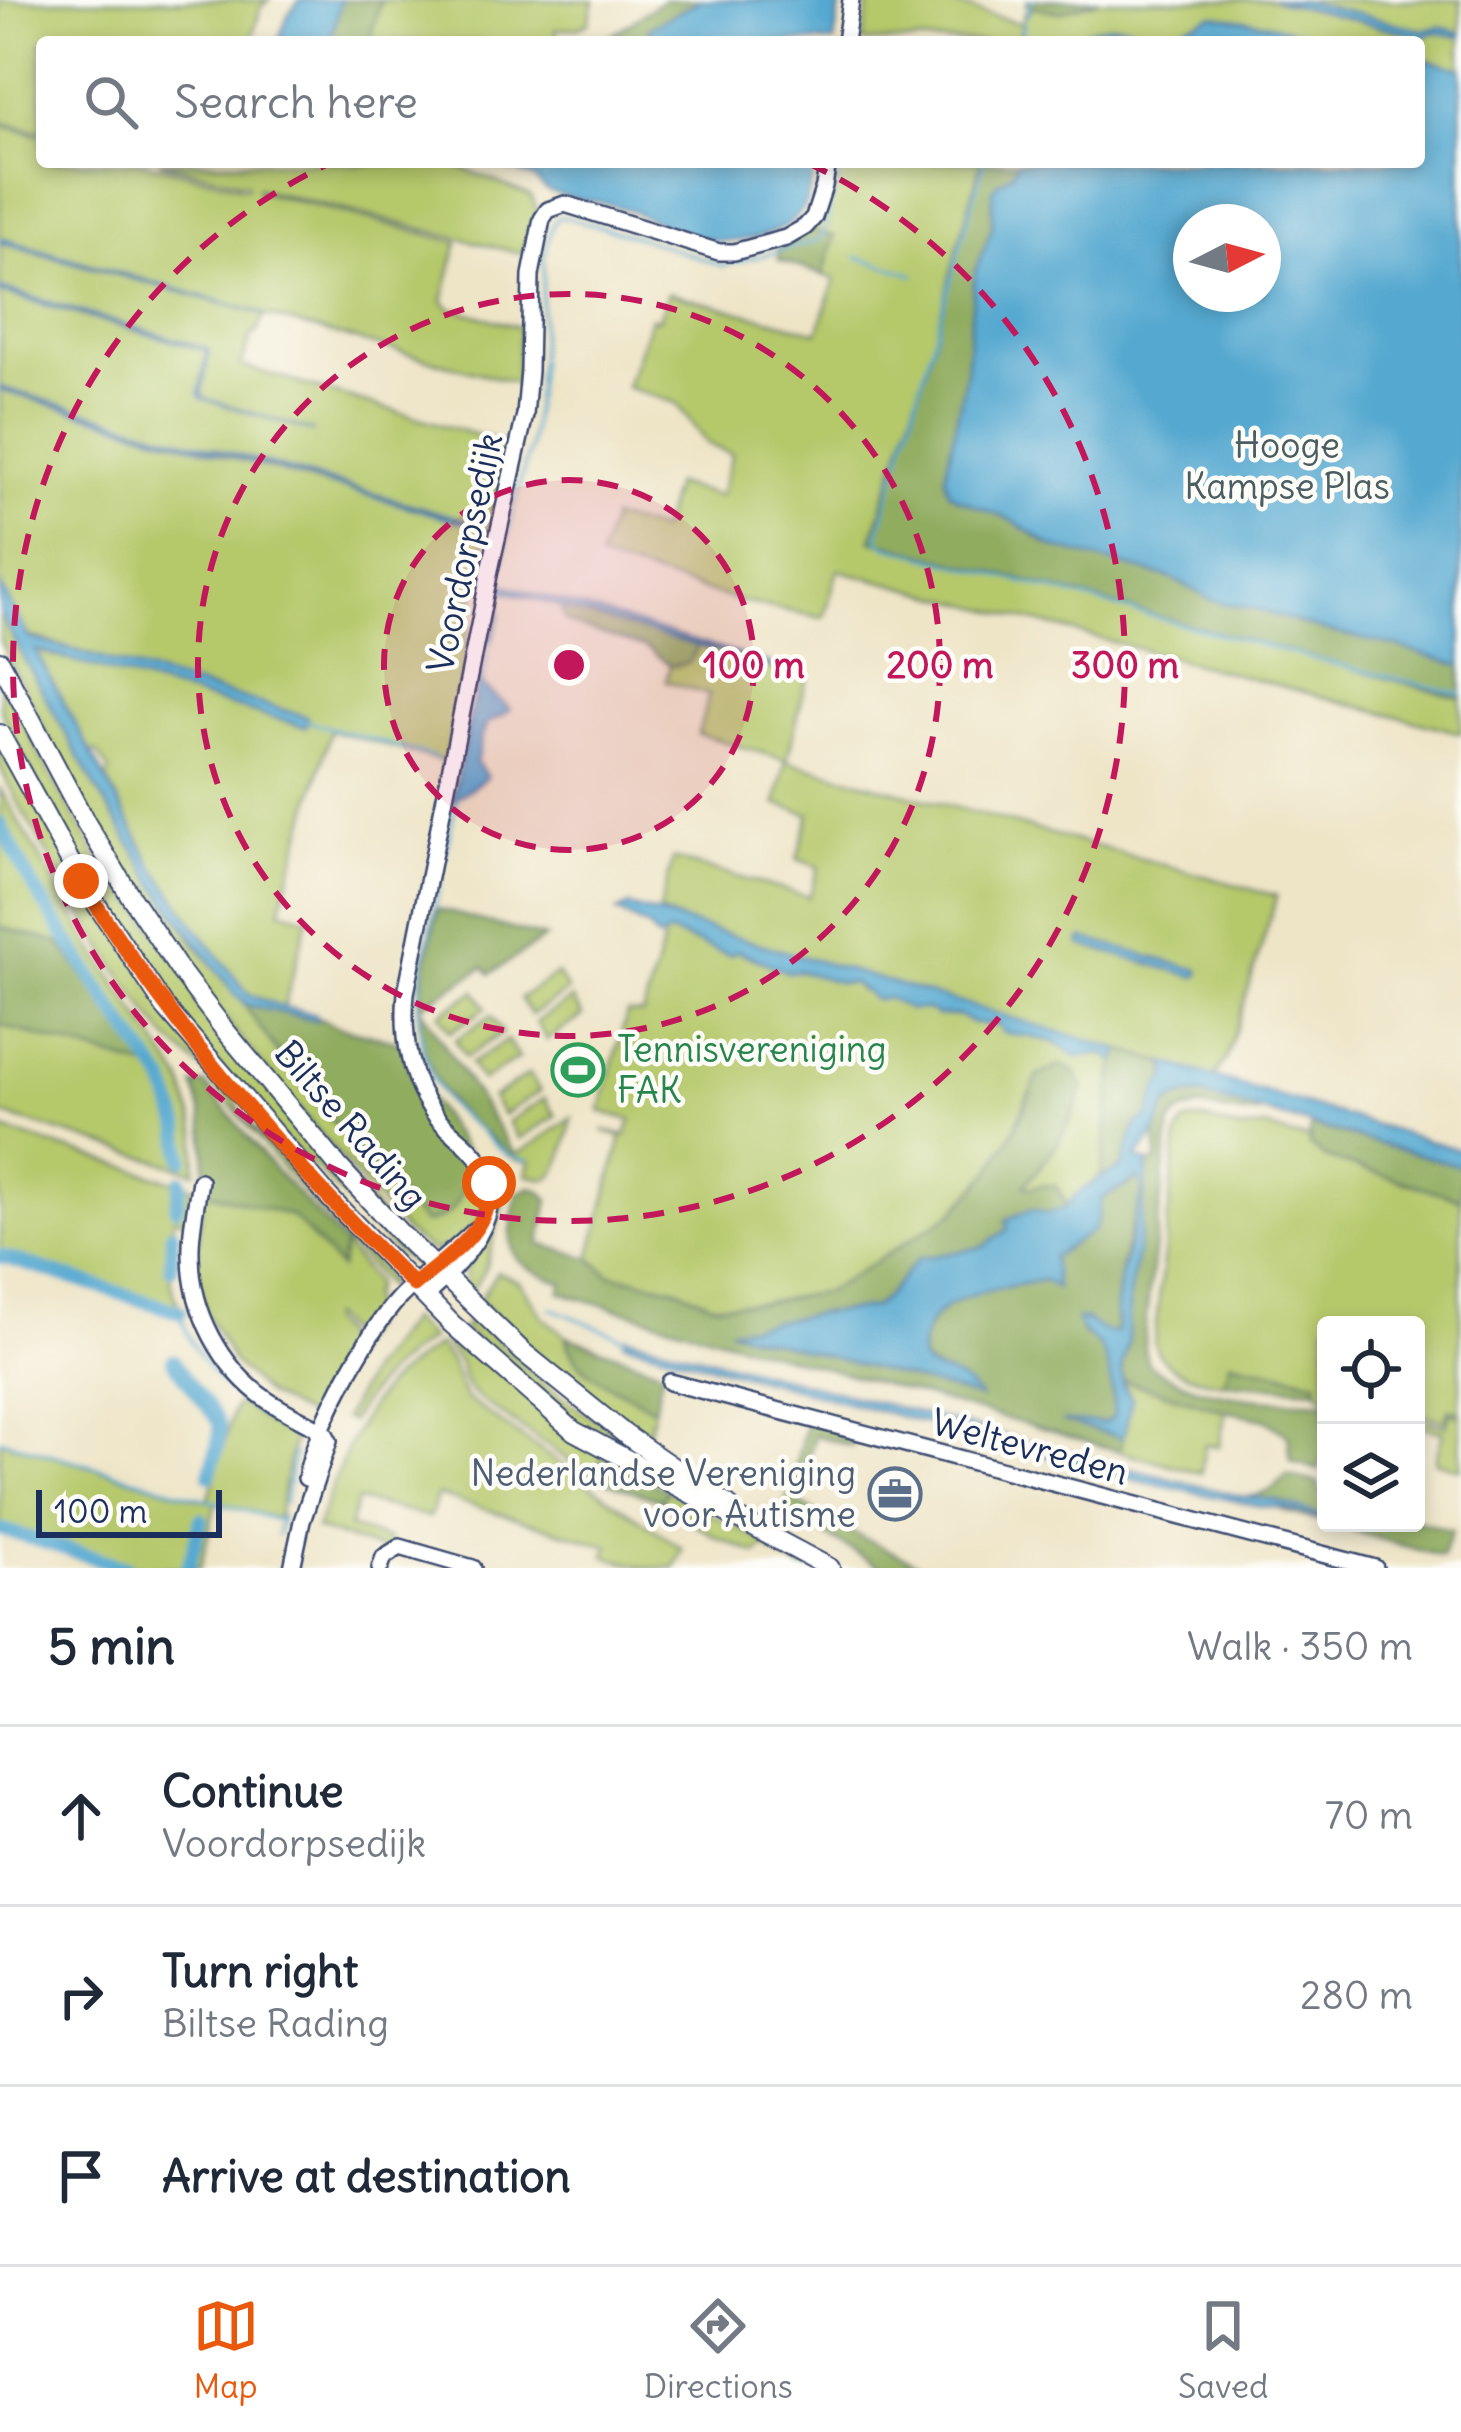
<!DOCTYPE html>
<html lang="en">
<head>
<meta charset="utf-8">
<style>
	body { margin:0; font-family:Delius,sans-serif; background:#f6f6f7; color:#1f2937 }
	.controls { position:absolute; right:36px; bottom:36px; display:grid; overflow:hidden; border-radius:12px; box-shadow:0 6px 18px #0003 }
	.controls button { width:108px; height:108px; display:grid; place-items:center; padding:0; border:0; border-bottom:3px solid #e0e1e3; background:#fff; color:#1f2937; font:60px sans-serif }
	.compass { position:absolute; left:1173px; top:204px; width:108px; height:108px; border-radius:50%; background:#fff; box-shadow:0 6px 18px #0003; rotate:84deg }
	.scale { position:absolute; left:36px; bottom:30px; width:186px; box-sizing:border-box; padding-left:12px; border:6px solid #1b2f5e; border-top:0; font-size:33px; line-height:42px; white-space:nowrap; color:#1b2f5e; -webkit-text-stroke:9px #fdfcf7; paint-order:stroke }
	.stop { position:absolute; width:36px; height:36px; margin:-27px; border:9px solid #ea580c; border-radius:50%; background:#fff }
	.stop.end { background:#ea580c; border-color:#fff; box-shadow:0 3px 12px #0008 }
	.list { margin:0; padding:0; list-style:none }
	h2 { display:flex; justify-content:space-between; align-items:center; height:156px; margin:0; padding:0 48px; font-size:51px }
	h2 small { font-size:39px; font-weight:400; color:#747a83 }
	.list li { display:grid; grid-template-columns:78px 1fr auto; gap:36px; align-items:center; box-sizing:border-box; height:180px; padding:0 48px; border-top:3px solid #e0e1e3 }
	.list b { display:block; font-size:45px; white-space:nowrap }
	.list p { margin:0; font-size:39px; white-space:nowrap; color:#747a83 }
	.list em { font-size:39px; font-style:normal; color:#747a83 }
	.icon { flex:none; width:66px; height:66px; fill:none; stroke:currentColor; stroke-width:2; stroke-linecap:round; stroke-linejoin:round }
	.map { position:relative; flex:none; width:1461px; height:1568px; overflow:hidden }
	.search { position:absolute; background:#fff; box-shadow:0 6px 18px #0003; left:36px; right:36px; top:36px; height:132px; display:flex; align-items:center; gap:30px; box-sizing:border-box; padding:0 42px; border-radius:12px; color:#747a83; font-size:45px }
	.sheet { height:696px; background:#fff }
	nav { display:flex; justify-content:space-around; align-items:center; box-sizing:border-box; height:168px; border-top:3px solid #e0e1e3; background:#fff; font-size:33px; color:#747a83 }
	nav a { display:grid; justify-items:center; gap:6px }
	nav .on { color:#ea580c }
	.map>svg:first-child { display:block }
</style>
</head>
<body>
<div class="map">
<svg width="1461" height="1568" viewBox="0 0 1461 1568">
	<rect width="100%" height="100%" fill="#fdfcf7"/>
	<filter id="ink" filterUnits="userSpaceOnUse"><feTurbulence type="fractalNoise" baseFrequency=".00833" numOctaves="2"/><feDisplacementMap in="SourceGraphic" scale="24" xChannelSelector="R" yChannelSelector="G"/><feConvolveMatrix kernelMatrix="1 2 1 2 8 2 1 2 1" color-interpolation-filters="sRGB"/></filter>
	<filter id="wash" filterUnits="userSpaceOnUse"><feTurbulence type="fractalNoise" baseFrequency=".004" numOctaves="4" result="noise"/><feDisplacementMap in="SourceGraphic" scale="48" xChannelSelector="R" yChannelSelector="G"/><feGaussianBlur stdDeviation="2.7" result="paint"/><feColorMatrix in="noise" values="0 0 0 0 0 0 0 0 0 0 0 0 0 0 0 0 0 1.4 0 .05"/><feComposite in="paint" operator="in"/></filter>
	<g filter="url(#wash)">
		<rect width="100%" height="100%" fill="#eee4c6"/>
		<g fill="#b5c86b" stroke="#687c64" stroke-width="3" fill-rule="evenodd">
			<polygon points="0,0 269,0 261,7 251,42 42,42 42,132 0,122"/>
			<polygon points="381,0 594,0 589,22 580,27 555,30 559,42 371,42 372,30"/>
			<path d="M869,0H938L1022,24L1025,11L1030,12L1034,0H1273L1419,36L1425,37L1433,32L1461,37V694L880,518L872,539L1461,698V733L838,570L824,618L743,602L599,559L612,518L661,530L674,484L720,496L732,454L708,445L676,403L626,387L651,318L659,319L668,293L818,332L835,279L823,275L834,237L811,230L834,162H981L948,282L986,162H1419V42H1021L1022,25L1017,42H863ZM1191,222H1263V294H1191Z"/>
			<polygon points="1299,0 1461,0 1461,33 1440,27 1423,30 1412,28"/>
			<polygon points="0,125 42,136 42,162 142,162 246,188 247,184 159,162 325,162 358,165 447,162 531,196 538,211 531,224 523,254 257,188 257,191 458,242 443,301 450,308 519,327 516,383 264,315 256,334 252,334 241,366 508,444 478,572 459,696 445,762 331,730 280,910 308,918 284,1007 249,995 196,927 152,864 106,778 110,771 97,752 91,752 34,650 305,727 309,721 26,635 0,585 0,390 336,488 0,387 0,292 146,334 202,347 0,288 0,243 240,308 0,238"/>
			<polygon points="0,613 95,786 190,937 243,1003 289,1069 401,1199 469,1156 481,1179 484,1200 479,1220 451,1246 431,1251 405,1232 243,1043 155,921 84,808 0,642"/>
			<polygon points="698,646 786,673 808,673 787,761 1277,896 1227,1057 1213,1078 685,922 659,912 673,859 809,897 819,867 797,859 810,814 776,804 786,760 698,734 709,695 666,681 670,665 677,666 693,657"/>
			<polygon points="0,677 48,771 95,853 420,1266 408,1261 393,1249 323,1175 280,1135 188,1030 118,932 37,784 0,709"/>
			<polygon points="0,743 234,1096 242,1115 386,1275 390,1290 275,1159 204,1071 165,1036 127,984 89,925 18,803 0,767"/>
			<polygon points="0,789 90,944 183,1082 197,1134 195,1172 0,1114 0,1025 149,1068 60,944 0,927"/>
			<path d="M670,933L728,955L737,951C763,965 786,968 814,975C827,979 839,983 853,983L860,991L888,998L909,1010L926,1008L948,1016L958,1015L973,1023L1000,1026L1003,1032L1052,1041L1077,1057L1103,1054L1116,1061C1108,1099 1110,1140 1100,1178L1076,1194L1067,1207L1063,1196L1041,1185L1031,1188L1024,1185C1050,1156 1073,1125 1083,1086L1029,1093L1013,1132L989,1173L953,1213L827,1292L761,1303L712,1304L677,1288L609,1274L590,1258L622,1137L602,1130L626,1136L631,1120L600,1111L627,1013L643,1014L665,934Z"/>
			<polygon points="557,974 568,991 531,1015 520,998"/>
			<polygon points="475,991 486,1008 450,1032 439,1014"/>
			<polygon points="572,999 583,1016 547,1040 536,1022"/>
			<polygon points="491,1016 502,1033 466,1057 455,1040"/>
			<polygon points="507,1040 518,1058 482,1081 470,1064"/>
			<polygon points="529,1074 540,1091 503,1115 492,1098"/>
			<polygon points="545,1098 556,1116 519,1139 508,1122"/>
			<path d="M572,1118C569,1131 562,1177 546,1179C543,1180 531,1176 527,1175L530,1161L516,1159L508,1155L513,1152L518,1154Z"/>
			<path d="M1193,1120H1206L1240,1130L1266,1127L1290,1136L1309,1138L1310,1145L1326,1158L1461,1199L1460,1412L1448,1409L1445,1421L1416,1413V1325H1326V1398L1317,1389V1381L1231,1361L1224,1383C1197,1379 1163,1372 1154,1343L1177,1137L1184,1123Z"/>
			<polygon points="0,1129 193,1187 187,1221 174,1218 169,1257 171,1283 180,1310 0,1257"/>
			<path d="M498,1190L504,1191L505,1198L485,1269L469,1295C456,1263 477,1260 487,1233C492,1221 492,1206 495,1193Z"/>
			<polygon points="203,1191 292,1216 339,1267 345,1245 375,1284 371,1295 371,1321 357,1343 330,1316 329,1321 353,1351 315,1420 267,1395 233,1362 206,1313 196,1271"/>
			<path d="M497,1272L520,1282L544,1318L567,1336C573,1378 624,1388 654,1409L647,1438L574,1389L479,1300Z"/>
			<polygon points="471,1318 550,1389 707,1495 579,1429 463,1328"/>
			<path d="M410,1319L430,1339C395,1362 372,1385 351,1421L344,1418L370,1370Z"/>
			<polygon points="457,1334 604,1455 591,1476 474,1395 466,1385 459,1363 444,1342"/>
			<path d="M438,1345L450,1361L465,1398L683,1549L674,1568H645L605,1556L609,1546L438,1495L429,1517L357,1500L349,1527L389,1540L386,1551L316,1529C334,1484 349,1433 380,1393C396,1373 417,1360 438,1345Z"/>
			<polygon points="1122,1380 1226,1411 1219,1446 1205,1445 1201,1473 1119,1451 1132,1399"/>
			<polygon points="240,1403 273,1427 294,1437 277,1519 216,1503 200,1568 129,1568 0,1531 0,1440 208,1501 234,1408"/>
			<polygon points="1450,1413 1461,1415 1461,1469 1435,1461 1443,1432 1416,1425 1416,1418 1446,1426"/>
			<polygon points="668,1491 813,1568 801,1568 764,1547 757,1554 715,1537 660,1500"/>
		</g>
		<g fill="#90ac5f" stroke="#566e5e" stroke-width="3">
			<polygon points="341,0 381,0 372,30 371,42 330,42"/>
			<polygon points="663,0 701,0 650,28 652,42 602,42"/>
			<polygon points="1028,0 1031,2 1035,0 1101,0 1059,12 1026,5"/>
			<polygon points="981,162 1017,162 1013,172 997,184 992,228 975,272 966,373 945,476 992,511 1013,521 1045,543 1171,578 1212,600 1262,611 1318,629 1395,646 1461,666 1461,698 872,540 928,361"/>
			<polygon points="811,230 834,236 823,275 779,260 778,247"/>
			<polygon points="561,609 698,646 689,663 671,666 647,648 569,624 563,618"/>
			<path d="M438,909L545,938L490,974L484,967L420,1007L513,1152L508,1155C491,1135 468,1124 452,1105C400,1041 423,980 438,909Z"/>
			<polygon points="0,927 60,943 151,1069 0,1025"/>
			<path d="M243,1003L314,1021L317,1018L339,1027L403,1043L408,1067L469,1156C465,1187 461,1218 424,1223C358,1155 296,1082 243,1003Z"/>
			<path d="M1121,1050L1166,1063L1168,1075C1160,1088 1158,1100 1151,1113C1141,1132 1127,1146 1122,1168L1100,1178C1110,1136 1103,1090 1121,1050Z"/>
			<path d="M1062,1065L1075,1072L1083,1087C1073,1124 1050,1156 1025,1185L1031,1188L1041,1185L1056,1186L1067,1207L1048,1213L1031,1209L1007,1219L1009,1229L983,1247L918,1259L888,1295L873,1308L814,1314L732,1330L757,1338L950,1375C932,1369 918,1367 922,1345C930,1292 1002,1289 1044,1280L1054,1287L1052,1257L1095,1229L1101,1198L1124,1188L1138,1178L1143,1186L1148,1163L1151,1164L1157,1160C1158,1147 1154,1133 1158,1121C1173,1075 1230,1103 1261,1112C1231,1121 1192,1090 1170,1124L1146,1317L1144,1348L1148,1364C1205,1402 1261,1399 1326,1402V1445L1319,1470L1291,1461L1288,1435L1265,1419L1226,1411L1122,1380L1121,1369L1128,1342L1129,1296L1138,1247L1141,1197C1129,1228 1119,1269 1116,1304C1115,1314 1118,1323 1116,1333H1106L1085,1319L1082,1334C1087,1337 1096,1341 1099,1345C1111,1360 1113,1398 1114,1417L1104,1423H1069L1123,1438L1119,1451L572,1296L560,1292L563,1283C504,1261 506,1253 517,1194L531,1187L541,1191L549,1200L540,1244L590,1258L609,1274L677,1288L712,1304L761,1303L827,1292L953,1213L989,1173L1013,1132L1038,1076Z"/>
			<path d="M205,1084L271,1166L345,1245L340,1268L292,1216L203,1191C207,1153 207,1122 194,1085Z"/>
			<polygon points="1311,1126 1461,1166 1461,1199 1326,1158 1309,1145"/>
			<path d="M567,1336L663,1371L654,1409C624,1388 573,1379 567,1336Z"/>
			<polygon points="1230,1361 1317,1381 1317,1389 1224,1383"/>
			<polygon points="806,1422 855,1434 852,1446 815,1435 795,1501 855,1534 927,1568 882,1568 785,1511"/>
			<polygon points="604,1455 668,1491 660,1500 591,1476"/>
			<path d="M1287,1475L1319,1483L1318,1490L1326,1493V1523H1416V1520L1452,1531L1442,1557L1284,1511L1273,1505L1251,1502V1496C1268,1495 1276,1487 1287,1475Z"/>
		</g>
		<g fill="#55a8d0" stroke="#386c97" stroke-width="3" fill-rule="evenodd">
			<polygon points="300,0 341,0 330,42 278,42 288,15"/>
			<polygon points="701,0 841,0 834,42 652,42 649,28"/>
			<polygon points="1274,0 1299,0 1423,30 1440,27 1461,33 1461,37 1434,32 1425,37 1419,36"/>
			<path d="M1212,15L1269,24L1333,42H1065C1089,28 1125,15 1149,36C1172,31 1190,26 1212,15Z"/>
			<path d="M1419,58L1461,68V666L1395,646L1318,629L1262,611L1212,600L1171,578L1053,547L1013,521L957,498L949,492L945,477L966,373L975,272L992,228L993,191L997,184L1013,172L1017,162H1419ZM1191,222H1263V294H1191Z"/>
			<path d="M489,162H815C808,205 805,223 760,236C706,253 669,223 619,207C600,200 563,199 547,190C542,187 538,181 533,178C519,172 504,167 489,162Z"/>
			<polygon points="0,238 263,314 1,243"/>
			<polygon points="0,288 208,349 209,352 202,392 204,398 314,432 201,398 199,395 207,354 206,350 0,292"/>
			<polygon points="0,387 466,520 481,526 478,527 0,390"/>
			<polygon points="499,584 503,584 774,665 772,667 505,591 499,595 500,616 492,641 488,641"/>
			<polygon points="0,585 29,638 308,717 305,727 35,650 152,864 196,927 249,995 284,1007 315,1014 317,1020 247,1005 234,994 155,884 95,786 7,628 0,613"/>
			<path d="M479,674L483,686L510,709L503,716L489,722C479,734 482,747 476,761L487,777L452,801Z"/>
			<polygon points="629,906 685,922 1121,1050 1116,1061 1103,1054 1077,1057 1052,1041 1002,1032 1000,1026 973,1023 958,1015 938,1016 926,1009 909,1010 888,998 875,1000 853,983 841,983 799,971 787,972 738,951 729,955 670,933 658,939 648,928 617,912"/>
			<polygon points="1083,938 1199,970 1200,974 1197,977 1081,945 1080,941"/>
			<path d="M1166,1063L1461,1150V1166L1199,1094C1165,1097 1167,1104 1156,1132C1152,1142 1143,1150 1136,1158L1148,1163L1138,1247L1129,1296L1128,1342L1121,1369L1123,1386L1132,1399L1123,1438L1062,1421L1104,1423L1114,1416C1113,1396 1112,1366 1100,1348C1092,1335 1080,1336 1077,1319C1092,1319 1100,1334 1116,1333L1118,1328L1116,1306L1121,1275L1143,1189L1138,1178L1102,1198L1095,1229L1052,1257L1056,1288L1043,1280C1002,1289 927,1292 921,1348C921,1356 919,1359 925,1365C931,1371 943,1372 951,1375C964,1381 971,1388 980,1398L729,1329L814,1314L873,1308L888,1295L918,1259L983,1247L1008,1229L1006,1220L1031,1209L1048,1213L1066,1207L1076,1194L1100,1178L1122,1168L1136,1125L1149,1117L1158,1090L1168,1075Z"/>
			<polygon points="626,1336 1142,1472 1240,1496 1274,1500 1326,1517 1326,1520 1282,1508 1260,1506 1139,1481 624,1342"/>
		</g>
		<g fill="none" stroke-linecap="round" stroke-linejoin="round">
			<g stroke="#55a8d0" stroke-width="3">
				<polyline points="1027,16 1031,0"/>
				<polyline points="1019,42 1024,23 1022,22"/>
				<polyline points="984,162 877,539 887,546 1301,656 1461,694"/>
				<polyline points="856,257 915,275"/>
				<polyline points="500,583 513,508 530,447 539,366 544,257 552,226 558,217 569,218 648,240 723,266 819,240 823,235 842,162"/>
				<polyline points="482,683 490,639"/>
				<polyline points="306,721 437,758"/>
				<path d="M457,798L420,983C416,1024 421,1066 446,1101C456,1114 470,1122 482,1133C497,1147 508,1159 529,1160"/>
				<polyline points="551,1308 627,1339"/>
				<path d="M180,1312C196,1372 246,1411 299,1438"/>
				<polyline points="0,1439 280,1521"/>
				<polyline points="284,1504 294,1454"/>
				<polyline points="277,1535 281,1516"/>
			</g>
			<g stroke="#55a8d0" stroke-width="14">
				<polyline points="0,824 31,883 109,1003 165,1082 179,1124 183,1159"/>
				<polyline points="176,1208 181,1181"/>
				<polyline points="0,1256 180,1312"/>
				<polyline points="171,1268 172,1233"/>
				<path d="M173,1360C181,1374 218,1417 219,1425C221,1441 213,1460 210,1475"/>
				<polyline points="0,1529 128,1568"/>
				<polyline points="188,1568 201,1519"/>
			</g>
		</g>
	</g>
	<g filter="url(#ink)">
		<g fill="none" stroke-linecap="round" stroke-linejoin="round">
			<g stroke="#3b4a6e" stroke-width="20">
				<g id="minor">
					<polyline points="845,42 851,0"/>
					<path d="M200,1181C196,1205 190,1231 191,1255C191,1311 221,1368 267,1400C285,1412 305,1421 324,1432L329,1441L302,1521L292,1568"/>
					<path d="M425,1296C461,1264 511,1215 481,1163C470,1144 449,1133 436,1116C409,1081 402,1035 406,993L490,570L525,415L529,371L531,275L542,219L548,210L565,204L719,252H734L786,238L805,227L814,217L824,186L828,162"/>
					<polyline points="670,1382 1375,1568"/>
					<path d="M306,1478C315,1429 365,1335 399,1298C422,1274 451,1254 475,1230"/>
					<polyline points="380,1568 384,1557 400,1547 473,1568"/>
				</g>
			</g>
			<g stroke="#3b4a6e" stroke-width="22">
				<g id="major">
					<polyline points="0,661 86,823 131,897 178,968 224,1029 338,1166 400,1233 523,1352 626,1435 728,1505"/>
					<polyline points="0,734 81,881 165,1007 328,1196 452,1324 574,1431 830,1568"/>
				</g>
			</g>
			<use href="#minor" stroke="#fff" stroke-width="15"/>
			<use href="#major" stroke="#fff" stroke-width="18"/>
		</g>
	</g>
	<g fill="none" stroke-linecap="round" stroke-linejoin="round" filter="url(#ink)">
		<path stroke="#ea580c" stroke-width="15" d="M81,881C173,1030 289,1162 414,1285C448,1256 492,1231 489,1183"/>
	</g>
	<circle cx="569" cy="665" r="185" fill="#c2185b" fill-opacity=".12"/>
	<g fill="none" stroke="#c2185b" stroke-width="6" stroke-dasharray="21 15">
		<circle cx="569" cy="665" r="185"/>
		<circle cx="569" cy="665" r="371"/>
		<path d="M808 163A556 556 0 1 1 330 163"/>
	</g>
	<defs>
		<g id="stadium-ring" transform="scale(2.7)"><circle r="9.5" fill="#fdfcf7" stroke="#2e9e5b" stroke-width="1.5"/><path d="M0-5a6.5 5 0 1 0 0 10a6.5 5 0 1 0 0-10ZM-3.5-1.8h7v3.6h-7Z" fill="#2e9e5b"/></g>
		<g id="office-ring" transform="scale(2.7)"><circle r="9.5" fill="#fdfcf7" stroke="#5c6f8a" stroke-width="1.5"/><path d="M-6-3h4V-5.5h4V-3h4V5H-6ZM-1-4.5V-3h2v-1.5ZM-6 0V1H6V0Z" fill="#5c6f8a"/></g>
	</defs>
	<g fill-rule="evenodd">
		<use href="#stadium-ring" x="578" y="1070"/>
		<use href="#office-ring" x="895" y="1494"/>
	</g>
	<g text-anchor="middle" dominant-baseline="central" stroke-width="9" stroke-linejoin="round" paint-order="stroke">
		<g font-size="36" fill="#495d62" stroke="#fdfcf7">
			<text x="1287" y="445">Hooge<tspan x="1287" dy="41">Kampse Plas</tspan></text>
		</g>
		<g font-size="36" fill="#1b2f5e" stroke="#fdfcf7">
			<text transform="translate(465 553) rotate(-78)">Voordorpsedijk</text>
			<text transform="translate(351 1125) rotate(49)">Biltse Rading</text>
			<text transform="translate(1030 1447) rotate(15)">Weltevreden</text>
		</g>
		<g font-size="36" fill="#27864d" stroke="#fdfcf7" text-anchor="start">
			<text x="617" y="1049">Tennisvereniging<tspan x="617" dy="41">FAK</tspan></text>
		</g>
		<g font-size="36" fill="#4e5e75" stroke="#fdfcf7" text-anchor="end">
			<text x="856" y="1473">Nederlandse Vereniging<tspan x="856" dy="41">voor Autisme</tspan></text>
		</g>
	</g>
	<circle cx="569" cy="665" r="18" fill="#c2185b" stroke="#fdfcf7" stroke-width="6"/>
	<g font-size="36" text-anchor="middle" font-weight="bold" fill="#c2185b" stroke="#fdfcf7" stroke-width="9" stroke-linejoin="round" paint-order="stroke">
		<text x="754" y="678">100 m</text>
		<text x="940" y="678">200 m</text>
		<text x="1125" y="678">300 m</text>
	</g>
</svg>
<div class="controls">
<button><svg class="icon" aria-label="locate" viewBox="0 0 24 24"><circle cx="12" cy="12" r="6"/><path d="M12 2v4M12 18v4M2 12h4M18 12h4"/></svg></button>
<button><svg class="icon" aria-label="layers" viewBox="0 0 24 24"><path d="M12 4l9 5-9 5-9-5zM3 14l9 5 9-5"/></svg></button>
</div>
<svg class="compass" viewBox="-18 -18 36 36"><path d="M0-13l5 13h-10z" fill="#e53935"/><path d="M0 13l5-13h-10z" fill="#747a83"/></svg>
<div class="scale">100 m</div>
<div class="stop" style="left:489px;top:1183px"></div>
<div class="stop end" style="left:81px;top:881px"></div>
<div class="search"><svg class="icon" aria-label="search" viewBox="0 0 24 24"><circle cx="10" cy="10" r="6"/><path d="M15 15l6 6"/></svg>Search here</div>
</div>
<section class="sheet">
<h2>5 min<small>Walk · 350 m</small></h2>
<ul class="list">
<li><svg class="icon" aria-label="ahead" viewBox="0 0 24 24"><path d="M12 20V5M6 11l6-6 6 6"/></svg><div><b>Continue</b><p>Voordorpsedijk</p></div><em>70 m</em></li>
<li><svg class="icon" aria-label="right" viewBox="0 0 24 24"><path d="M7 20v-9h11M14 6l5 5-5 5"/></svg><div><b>Turn right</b><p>Biltse Rading</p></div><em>280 m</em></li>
<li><svg class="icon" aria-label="arrive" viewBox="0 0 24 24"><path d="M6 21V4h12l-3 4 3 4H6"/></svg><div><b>Arrive at destination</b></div></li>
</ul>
</section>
<nav>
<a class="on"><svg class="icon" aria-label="map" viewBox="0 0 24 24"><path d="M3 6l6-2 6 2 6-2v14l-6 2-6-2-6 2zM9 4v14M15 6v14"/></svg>Map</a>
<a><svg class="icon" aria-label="directions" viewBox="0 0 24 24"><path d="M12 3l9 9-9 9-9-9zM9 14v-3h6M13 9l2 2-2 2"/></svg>Directions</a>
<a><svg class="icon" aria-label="saved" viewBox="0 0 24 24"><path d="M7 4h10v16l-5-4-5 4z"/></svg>Saved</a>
</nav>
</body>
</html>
